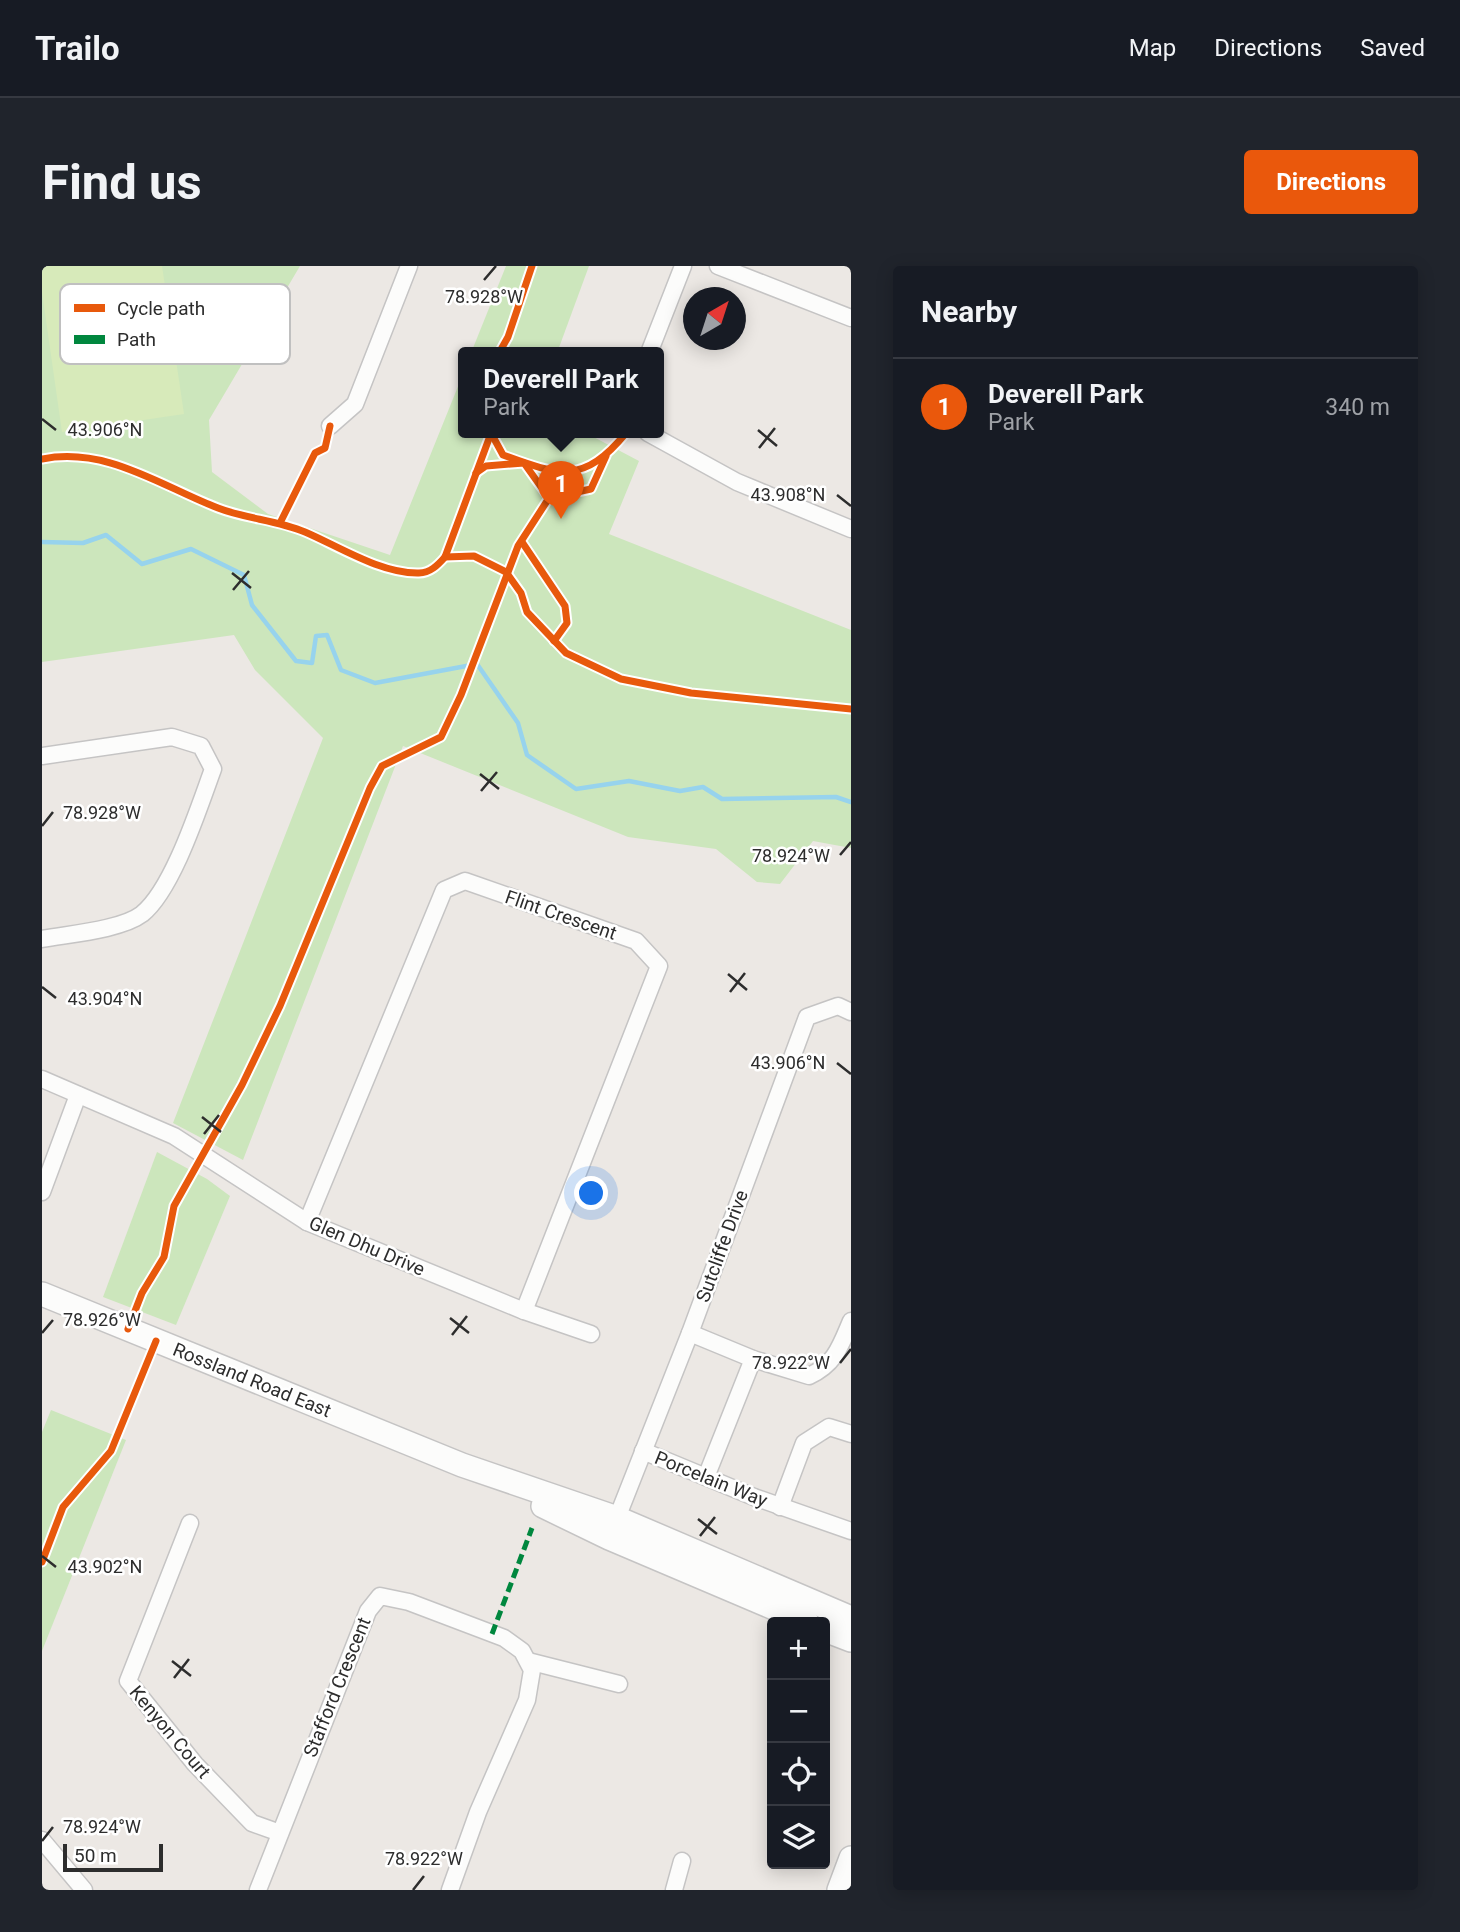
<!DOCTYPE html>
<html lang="en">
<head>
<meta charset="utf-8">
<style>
	body { margin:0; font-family:Roboto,sans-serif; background:#20242c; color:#f1f3f6 }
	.controls { position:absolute; right:21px; bottom:21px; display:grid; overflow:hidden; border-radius:7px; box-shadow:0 4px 18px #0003 }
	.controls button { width:63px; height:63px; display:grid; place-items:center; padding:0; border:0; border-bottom:2px solid #363941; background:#171b24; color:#f1f3f6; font:35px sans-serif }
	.compass { position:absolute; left:641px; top:21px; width:63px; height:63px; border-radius:50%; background:#171b24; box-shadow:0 4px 18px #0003; rotate:39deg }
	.scale { position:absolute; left:21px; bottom:18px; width:100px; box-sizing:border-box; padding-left:7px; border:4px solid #2d2d2d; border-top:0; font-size:19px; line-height:24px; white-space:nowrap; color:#2d2d2d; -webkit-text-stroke:5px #fff; paint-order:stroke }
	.you { position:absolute; left:550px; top:928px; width:24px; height:24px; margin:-18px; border:5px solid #fff; border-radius:50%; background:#1a73e8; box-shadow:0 0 0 10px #1a73e833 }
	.badge { display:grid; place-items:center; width:46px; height:46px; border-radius:50%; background:#ea580c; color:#fff; font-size:23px; font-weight:700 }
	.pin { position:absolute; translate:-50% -58px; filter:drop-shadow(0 2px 4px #0008) }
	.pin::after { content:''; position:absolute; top:37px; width:24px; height:21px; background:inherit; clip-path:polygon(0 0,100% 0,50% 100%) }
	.popup { position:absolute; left:416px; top:81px; width:206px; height:91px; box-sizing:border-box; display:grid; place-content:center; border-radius:7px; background:#171b24; filter:drop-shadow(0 2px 5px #0005); font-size:23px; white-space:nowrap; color:#9ea1a6 }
	.popup b { font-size:26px; color:#f1f3f6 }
	.popup::after { content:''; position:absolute; left:50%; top:100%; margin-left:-14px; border:14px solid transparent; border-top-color:#171b24 }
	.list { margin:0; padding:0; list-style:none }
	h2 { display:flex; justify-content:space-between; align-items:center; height:91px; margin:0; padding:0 28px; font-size:30px }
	h2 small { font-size:23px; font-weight:400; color:#9ea1a6 }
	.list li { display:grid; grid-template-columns:46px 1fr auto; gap:21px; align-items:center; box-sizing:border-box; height:98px; padding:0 28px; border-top:2px solid #363941 }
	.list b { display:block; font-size:26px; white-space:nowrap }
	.list p { margin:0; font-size:23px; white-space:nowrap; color:#9ea1a6 }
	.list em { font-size:23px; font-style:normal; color:#9ea1a6 }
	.icon { flex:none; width:38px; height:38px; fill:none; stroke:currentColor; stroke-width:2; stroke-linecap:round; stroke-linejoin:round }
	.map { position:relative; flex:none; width:809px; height:1624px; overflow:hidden; border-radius:7px }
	header { display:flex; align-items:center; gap:42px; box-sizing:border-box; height:98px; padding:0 35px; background:#171b24; border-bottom:2px solid #363941 }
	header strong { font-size:33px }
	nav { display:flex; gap:38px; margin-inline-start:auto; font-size:24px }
	.intro { display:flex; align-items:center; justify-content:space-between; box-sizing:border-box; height:168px; padding:0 42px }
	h1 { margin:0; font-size:49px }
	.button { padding:18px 32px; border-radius:7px; background:#ea580c; color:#fff; font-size:24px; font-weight:700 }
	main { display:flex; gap:42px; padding:0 42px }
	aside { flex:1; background:#171b24; border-radius:7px; box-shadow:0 4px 18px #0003 }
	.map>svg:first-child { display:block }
</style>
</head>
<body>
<header>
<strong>Trailo</strong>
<nav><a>Map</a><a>Directions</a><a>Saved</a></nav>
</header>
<div class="intro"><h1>Find us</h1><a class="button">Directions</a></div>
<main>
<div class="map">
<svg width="809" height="1624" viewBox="0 0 809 1624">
	<rect width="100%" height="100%" fill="#ece8e4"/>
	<g fill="#cce6bc">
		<polygon points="0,0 258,0 167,154 170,206 226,248 348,289 421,108 421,167 544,167 597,195 567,268 809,364 809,582 771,575 738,618 715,616 674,583 586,571 361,480 201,894 131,857 281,472 213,404 192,369 0,396"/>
		<polygon points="464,0 547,0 515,87 429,87"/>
		<polygon points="115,886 165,913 188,930 134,1059 61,1031"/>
		<polygon points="9,1144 84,1174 0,1385 0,1166"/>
	</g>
	<polygon fill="#d7eaba" points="0,0 120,0 142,148 20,166 0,26"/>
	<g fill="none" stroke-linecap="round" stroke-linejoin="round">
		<polyline stroke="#97d3ed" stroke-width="4.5" points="0,276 41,277 64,269 100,298 149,283 202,309 210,339 254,395 270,397 274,370 285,369 299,404 333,417 435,398 476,457 485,489 534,523 587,515 638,525 661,521 680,533 794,531 809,536"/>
		<g stroke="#c5c4c4" stroke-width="19">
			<g id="street">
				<polyline points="676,0 809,52"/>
				<polyline points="607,87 641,0"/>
				<polyline points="288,160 313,138 367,0"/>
				<polyline points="606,167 695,216 809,263"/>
				<path d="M0,490L130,471L159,480L171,503C157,541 131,623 100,648C79,664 26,668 0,673"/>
				<polyline points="0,813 132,870 265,956 482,1045 549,1068"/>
				<polyline points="0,926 36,829"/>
				<polyline points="265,956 402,624 423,615 594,675 617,700 482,1045"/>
				<path d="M648,1067L711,1093L767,1110C793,1098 798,1081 809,1055"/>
				<polyline points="601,1185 712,1231 809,1265"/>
				<polyline points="664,1211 711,1093"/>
				<polyline points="738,1241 762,1177 787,1161 809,1168"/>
				<polyline points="575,1252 648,1067 765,751 796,740 809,746"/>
				<polyline points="148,1257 86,1415 153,1498 210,1557 238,1567"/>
				<polyline points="486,1395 577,1418"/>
				<polyline points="0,1574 42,1624"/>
				<polyline points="216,1624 326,1345 338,1330 367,1336 462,1372 480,1385 490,1404 485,1434 436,1546 408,1624"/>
				<polyline points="632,1624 640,1595"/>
			</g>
		</g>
		<g stroke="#c5c4c4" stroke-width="26">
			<g id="secondary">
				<polyline points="0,1028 420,1199 575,1252 809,1352"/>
				<polyline points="501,1240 567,1272 765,1356"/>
				<polyline points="783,1364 809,1374"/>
				<polyline points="797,1624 809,1592"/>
			</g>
		</g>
		<use href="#street" stroke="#fcfcfb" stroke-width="16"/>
		<use href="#secondary" stroke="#fcfcfb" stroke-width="23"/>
		<polyline stroke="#00873e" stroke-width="5" stroke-dasharray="10 5" stroke-linecap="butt" points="450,1368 490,1262"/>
		<g stroke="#fff" stroke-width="11">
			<g id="cycleway">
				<polyline points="457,87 466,71 490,0"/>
				<path d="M449,167L461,189C518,210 542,218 584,167"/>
				<path d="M0,193C64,180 119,220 176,242C204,253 235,254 263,266C296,280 339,308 377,307C388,307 396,299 403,291L448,170"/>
				<polyline points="434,207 444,200 482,197 507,232"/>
				<polyline points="238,257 273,187 283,182 288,160"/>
				<polyline points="480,276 523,340 525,357 512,375"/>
				<polyline points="403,291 432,290 464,306 479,327 485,346 524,387 579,413 649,427 809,443"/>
				<polyline points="86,1063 100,1027 122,991 132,940 200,819 238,740 328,522 340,500 399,471 419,429 476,280 507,232 549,223 564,190"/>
				<polyline points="0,1296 21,1241 69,1185 114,1075"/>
			</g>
		</g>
		<use href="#cycleway" stroke="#e8590c" stroke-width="7"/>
	</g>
	<path fill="none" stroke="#2d2d2d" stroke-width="2.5" d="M442,14L454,0M0,153L14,164M716,164L735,180M717,182L733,162M795,229L809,240M190,307L209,322M191,324L207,305M438,508L457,523M439,525L455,506M0,560L11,546M798,589L809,576M686,708L705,724M0,721L14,732M688,726L703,707M795,797L809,808M160,851L179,866M162,868L177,849M408,1052L427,1067M0,1067L11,1054M410,1069L425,1050M798,1097L809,1083M656,1253L675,1268M658,1270L673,1251M0,1290L14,1301M130,1395L149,1410M132,1412L147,1393M0,1575L11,1561M371,1624L382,1610"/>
	<g text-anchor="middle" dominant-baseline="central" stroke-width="5" stroke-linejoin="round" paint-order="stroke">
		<g font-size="19" fill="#2d2d2d" stroke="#fff">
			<text transform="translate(519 649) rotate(19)">Flint Crescent</text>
			<text transform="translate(325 980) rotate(23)">Glen Dhu Drive</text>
			<text transform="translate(680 980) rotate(-70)">Sutcliffe Drive</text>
			<text transform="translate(210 1114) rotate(22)">Rossland Road East</text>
			<text transform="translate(669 1213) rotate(22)">Porcelain Way</text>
			<text transform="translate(295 1421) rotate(-68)">Stafford Crescent</text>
			<text transform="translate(128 1466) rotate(50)">Kenyon Court</text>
		</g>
	</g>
	<rect x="18" y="18" width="230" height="80" rx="10" fill="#fff" stroke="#c0c0c0" stroke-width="2"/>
	<rect x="32" y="38" width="31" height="8" fill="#e8590c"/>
	<rect x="32" y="69" width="31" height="9" fill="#00873e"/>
	<g font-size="19" fill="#2d2d2d">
		<text x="75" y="49">Cycle path</text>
		<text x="75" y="80">Path</text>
	</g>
	<g font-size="18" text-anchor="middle" fill="#2d2d2d" stroke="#fff" stroke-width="5" stroke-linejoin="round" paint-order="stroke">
		<text x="442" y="37">78.928°W</text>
		<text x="63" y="170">43.906°N</text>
		<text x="746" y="235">43.908°N</text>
		<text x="60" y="553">78.928°W</text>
		<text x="749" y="596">78.924°W</text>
		<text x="63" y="739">43.904°N</text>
		<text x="746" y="803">43.906°N</text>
		<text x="60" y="1060">78.926°W</text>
		<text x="749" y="1103">78.922°W</text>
		<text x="63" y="1307">43.902°N</text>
		<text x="60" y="1567">78.924°W</text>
		<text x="382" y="1599">78.922°W</text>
	</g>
</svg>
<div class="controls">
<button>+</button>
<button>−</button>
<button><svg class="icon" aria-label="locate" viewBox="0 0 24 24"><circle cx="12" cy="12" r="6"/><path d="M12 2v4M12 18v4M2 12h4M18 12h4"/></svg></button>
<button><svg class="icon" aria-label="layers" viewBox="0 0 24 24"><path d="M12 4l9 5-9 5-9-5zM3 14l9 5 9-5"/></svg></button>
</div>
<svg class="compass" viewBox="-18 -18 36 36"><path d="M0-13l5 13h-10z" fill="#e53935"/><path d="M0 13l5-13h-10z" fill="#9ea1a6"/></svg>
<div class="scale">50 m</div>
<div class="you"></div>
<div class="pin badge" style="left:519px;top:253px">1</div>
<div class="popup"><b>Deverell Park</b>Park</div>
</div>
<aside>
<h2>Nearby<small></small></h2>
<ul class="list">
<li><span class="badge">1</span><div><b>Deverell Park</b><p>Park</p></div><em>340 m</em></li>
</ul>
</aside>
</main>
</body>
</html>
